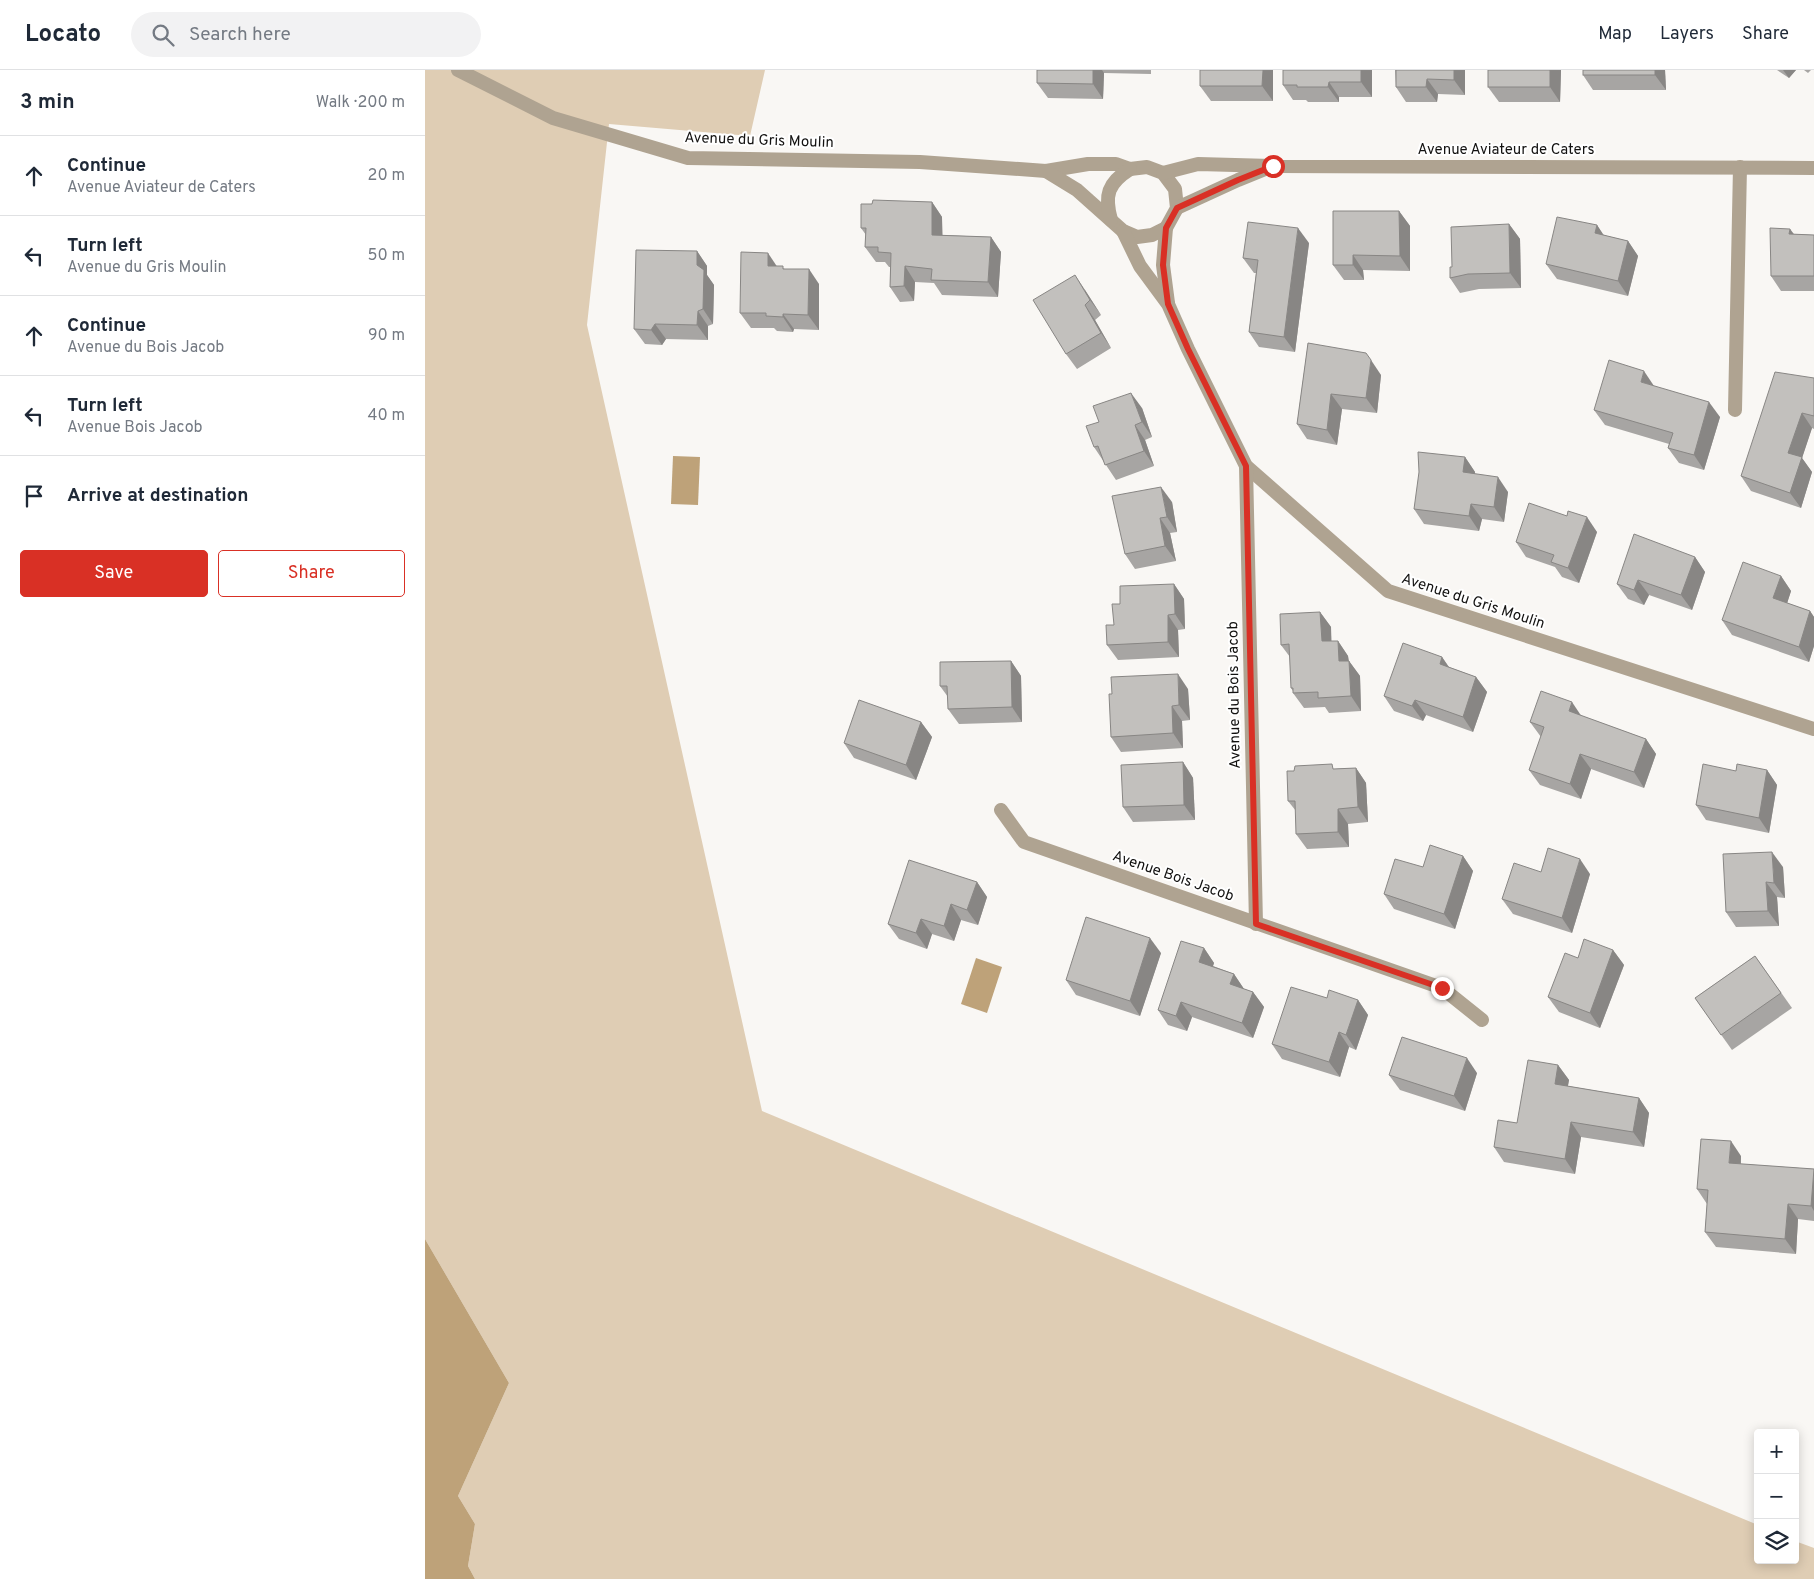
<!DOCTYPE html>
<html lang="en">
<head>
<meta charset="utf-8">
<style>
	body { margin:0; font-family:Overpass,sans-serif; background:#f2f2f3; color:#1f2937 }
	.controls { position:absolute; right:15px; bottom:15px; display:grid; overflow:hidden; border-radius:5px; box-shadow:0 2px 12px #0003 }
	.controls button { width:45px; height:45px; display:grid; place-items:center; padding:0; border:0; border-bottom:1px solid #e0e1e3; background:#fff; color:#1f2937; font:25px sans-serif }
	.stop { position:absolute; width:15px; height:15px; margin:-11px; border:4px solid #d93025; border-radius:50%; background:#fff }
	.stop.end { background:#d93025; border-color:#fff; box-shadow:0 1px 5px #0008 }
	.list { margin:0; padding:0; list-style:none }
	h2 { display:flex; justify-content:space-between; align-items:center; height:65px; margin:0; padding:0 20px; font-size:21px }
	h2 small { font-size:16px; font-weight:400; color:#747a83 }
	.list li { display:grid; grid-template-columns:32px 1fr auto; gap:15px; align-items:center; box-sizing:border-box; height:80px; padding:0 20px; border-top:1px solid #e0e1e3 }
	.list b { display:block; font-size:19px; white-space:nowrap }
	.list p { margin:0; font-size:16px; white-space:nowrap; color:#747a83 }
	.list em { font-size:16px; font-style:normal; color:#747a83 }
	.actions { display:flex; gap:10px; padding:15px 20px }
	.actions a { flex:1; padding:11px 0; border:1px solid #d93025; border-radius:5px; text-align:center; font-size:18px; color:#d93025 }
	.actions .main { background:#d93025; color:#fff }
	.icon { flex:none; width:28px; height:28px; fill:none; stroke:currentColor; stroke-width:2; stroke-linecap:round; stroke-linejoin:round }
	.map { position:relative; flex:none; width:1389px; height:1509px; overflow:hidden }
	header { display:flex; align-items:center; gap:30px; box-sizing:border-box; height:70px; padding:0 25px; background:#fff; border-bottom:1px solid #e0e1e3 }
	header strong { font-size:24px }
	nav { display:flex; gap:28px; margin-inline-start:auto; font-size:18px }
	.search { width:350px; height:45px; background:#f2f2f3; display:flex; align-items:center; gap:12px; box-sizing:border-box; padding:0 18px; border-radius:28px; color:#747a83; font-size:19px }
	main { display:flex }
	aside { flex:1; background:#fff }
	.map>svg:first-child { display:block }
</style>
</head>
<body>
<header>
<strong>Locato</strong>
<div class="search"><svg class="icon" aria-label="search" viewBox="0 0 24 24"><circle cx="10" cy="10" r="6"/><path d="M15 15l6 6"/></svg>Search here</div>
<nav><a>Map</a><a>Layers</a><a>Share</a></nav>
</header>
<main>
<aside>
<h2>3 min<small>Walk · 200 m</small></h2>
<ul class="list">
<li><svg class="icon" aria-label="ahead" viewBox="0 0 24 24"><path d="M12 20V5M6 11l6-6 6 6"/></svg><div><b>Continue</b><p>Avenue Aviateur de Caters</p></div><em>20 m</em></li>
<li><svg class="icon" aria-label="left" viewBox="0 0 24 24"><path d="M17 20v-9H6M10 6l-5 5 5 5"/></svg><div><b>Turn left</b><p>Avenue du Gris Moulin</p></div><em>50 m</em></li>
<li><svg class="icon" aria-label="ahead" viewBox="0 0 24 24"><path d="M12 20V5M6 11l6-6 6 6"/></svg><div><b>Continue</b><p>Avenue du Bois Jacob</p></div><em>90 m</em></li>
<li><svg class="icon" aria-label="left" viewBox="0 0 24 24"><path d="M17 20v-9H6M10 6l-5 5 5 5"/></svg><div><b>Turn left</b><p>Avenue Bois Jacob</p></div><em>40 m</em></li>
<li><svg class="icon" aria-label="arrive" viewBox="0 0 24 24"><path d="M6 21V4h12l-3 4 3 4H6"/></svg><div><b>Arrive at destination</b></div></li>
</ul>
<div class="actions"><a class="main">Save</a><a>Share</a></div>
</aside>
<div class="map">
<svg width="1389" height="1509" viewBox="0 0 1389 1509">
	<rect width="100%" height="100%" fill="#f9f7f4"/>
	<polygon fill="#dfcdb4" points="0,0 340,0 325,66 184,54 162,255 337,1041 1333,1455 1333,1490 1370,1490 1370,1471 1389,1478 1389,1509 50,1509 43,1496 50,1454 33,1426 84,1313 0,1169"/>
	<g fill="#bea279">
		<polygon points="248,386 275,387 273,435 246,434"/>
		<polygon points="551,888 577,897 562,943 536,934"/>
		<polygon points="0,1169 84,1313 33,1426 50,1454 43,1496 50,1509 0,1509"/>
	</g>
	<g fill="none" stroke-linecap="round" stroke-linejoin="round">
		<polyline stroke="#afa391" stroke-width="14" points="1310,340 1315,97"/>
		<g stroke="#afa391" stroke-width="14">
			<polyline points="33,0 128,48 263,88 495,92 621,101 663,94 691,94 705,99 722,97 738,103 750,119 752,138 741,158 738,195 743,233"/>
			<polyline points="621,101 652,120 698,161 712,167 727,165 741,158"/>
			<polyline points="738,103 773,94 848,96 1389,98"/>
			<polyline points="752,138 813,110 840,99"/>
			<path d="M686,150C679,125 683,113 705,99"/>
			<polyline points="698,161 715,196 743,234 763,279 821,396 963,521 1389,659"/>
			<polyline points="821,396 831,854"/>
			<polyline points="576,740 599,772 1017,918 1057,950"/>
		</g>
	</g>
	<g fill="#a7a5a3">
		<polygon points="612,0 726,0 726,4 679,3 678,29 623,28 612,13"/>
		<polygon points="848,0 848,31 786,31 775,16"/>
		<polygon points="947,0 947,27 914,27 914,32 883,32 881,30 868,30 858,15"/>
		<polygon points="970,0 1040,0 1040,25 1013,24 1012,32 981,32 971,17"/>
		<polygon points="1063,0 1136,0 1135,32 1074,32 1063,17"/>
		<polygon points="1240,0 1241,20 1168,20 1158,5"/>
		<polygon points="1352,0 1371,0 1364,8"/>
		<polygon points="1379,0 1386,0 1383,3"/>
		<polygon points="507,132 517,147 517,165 566,167 576,182 573,227 517,225 509,213 490,212 489,231 475,232 465,217 465,197 464,197 460,192 451,192 440,177 441,165 436,158 447,134"/>
		<polygon points="974,141 985,156 985,201 938,200 939,210 919,210 908,195"/>
		<polygon points="1084,154 1095,169 1096,218 1054,219 1035,223 1025,208 1027,197"/>
		<polygon points="1172,155 1178,165 1203,171 1213,186 1203,226 1132,209 1121,194"/>
		<polygon points="1365,159 1369,164 1389,165 1389,221 1356,221 1346,206"/>
		<polygon points="884,173 870,282 834,277 824,262 831,203 829,203 818,188"/>
		<polygon points="272,181 282,196 282,205 289,215 288,254 283,256 283,270 241,269 237,275 220,274 209,259"/>
		<polygon points="352,196 360,199 394,214 394,260 369,259 368,262 352,261 349,258 326,258 315,243"/>
		<polygon points="660,220 676,245 670,250 686,278 652,299 641,284"/>
		<polygon points="883,273 956,305 952,343 917,339 912,375 882,369 872,354"/>
		<polygon points="1389,308 1389,359 1387,358 1377,388 1387,402 1376,438 1326,421 1316,406"/>
		<polygon points="1229,316 1295,347 1279,400 1254,393 1243,378 1244,374 1180,355 1169,340"/>
		<polygon points="717,338 727,367 720,370 729,396 691,410 669,377"/>
		<polygon points="1040,387 1050,402 1050,404 1083,422 1079,452 1057,449 1054,461 999,454 989,439"/>
		<polygon points="747,432 752,462 745,463 751,491 710,499 700,484"/>
		<polygon points="1142,446 1172,462 1154,513 1137,507 1130,497 1101,487 1091,472"/>
		<polygon points="1270,487 1280,502 1267,540 1224,525 1219,535 1203,529 1192,514"/>
		<polygon points="1356,506 1366,521 1362,533 1385,541 1389,547 1389,576 1384,592 1307,565 1297,550"/>
		<polygon points="749,514 759,529 760,559 753,560 754,587 693,590 682,575 689,555 695,534"/>
		<polygon points="895,542 906,557 906,571 913,571 923,586 924,591 935,606 936,641 904,643 900,637 879,638 868,623 868,621 866,618 865,587 856,575"/>
		<polygon points="1017,587 1024,597 1051,607 1062,622 1048,662 1001,645 998,651 969,641 959,626"/>
		<polygon points="586,591 596,606 597,652 534,654 523,639 523,627 515,616"/>
		<polygon points="763,619 765,650 757,651 758,678 696,682 686,667"/>
		<polygon points="1157,646 1221,669 1231,684 1219,718 1166,699 1156,729 1115,715 1104,700 1116,667 1105,652"/>
		<polygon points="496,652 507,667 491,710 429,688 419,673"/>
		<polygon points="758,692 768,708 770,750 708,752 698,737"/>
		<polygon points="931,698 941,713 943,752 923,754 924,777 882,779 871,764 871,741 863,731 910,699"/>
		<polygon points="1342,700 1352,715 1344,763 1281,750 1271,735 1311,701"/>
		<polygon points="1038,786 1048,801 1030,859 969,839 959,824 998,797"/>
		<polygon points="1358,797 1360,828 1352,827 1354,856 1311,857 1301,842"/>
		<polygon points="1116,802 1165,804 1147,863 1088,844 1077,829"/>
		<polygon points="552,812 562,827 553,855 536,850 529,871 507,864 502,879 474,869 463,854"/>
		<polygon points="779,878 789,893 788,896 809,904 819,919 828,922 839,937 828,968 767,947 762,961 743,955 733,940"/>
		<polygon points="1188,880 1199,895 1175,958 1134,942 1123,927 1153,888"/>
		<polygon points="736,883 715,946 651,925 641,910"/>
		<polygon points="1330,886 1367,938 1307,980 1270,928"/>
		<polygon points="902,928 933,930 943,945 931,980 924,977 915,1007 857,989 847,974"/>
		<polygon points="1133,995 1144,1010 1143,1016 1214,1028 1224,1043 1219,1077 1156,1067 1150,1104 1079,1092 1069,1077 1092,1053"/>
		<polygon points="1052,1003 1040,1041 975,1020 964,1005"/>
		<polygon points="1316,1086 1316,1094 1389,1099 1389,1151 1373,1149 1371,1184 1291,1177 1280,1162 1282,1134 1272,1119"/>
	</g>
	<g fill="#888684">
		<polygon points="668,0 677,0 679,3 678,29 668,14"/>
		<polygon points="838,0 848,0 848,31 837,16"/>
		<polygon points="936,0 947,0 947,27 936,12"/>
		<polygon points="1029,0 1040,0 1040,25 1029,10"/>
		<polygon points="1125,0 1136,0 1135,32 1125,17"/>
		<polygon points="1230,0 1240,0 1241,20 1230,5"/>
		<polygon points="1358,0 1371,0 1364,8"/>
		<polygon points="1002,9 1013,24 1012,32 1001,17"/>
		<polygon points="904,12 914,27 914,32 903,17"/>
		<polygon points="507,132 517,147 518,180 507,165"/>
		<polygon points="974,141 985,156 985,201 975,186"/>
		<polygon points="1084,154 1095,169 1096,218 1085,203"/>
		<polygon points="1172,155 1182,170 1170,163"/>
		<polygon points="873,158 884,173 870,282 859,267"/>
		<polygon points="1365,159 1375,174 1364,164"/>
		<polygon points="566,167 576,182 573,227 563,212"/>
		<polygon points="1203,171 1213,186 1203,226 1193,211"/>
		<polygon points="272,181 282,196 282,205 289,215 288,254 278,239 272,195"/>
		<polygon points="343,183 353,198 343,196"/>
		<polygon points="928,185 938,200 939,210 928,195"/>
		<polygon points="480,196 490,212 489,231 479,216"/>
		<polygon points="384,199 394,214 394,260 383,245"/>
		<polygon points="650,205 660,220 676,245 665,230"/>
		<polygon points="660,235 670,250 686,278 676,263"/>
		<polygon points="273,241 283,256 283,270 272,255"/>
		<polygon points="358,244 369,259 368,262 358,247"/>
		<polygon points="230,254 241,269 237,275 226,260"/>
		<polygon points="946,290 956,305 952,343 941,328"/>
		<polygon points="1219,301 1229,316 1216,312"/>
		<polygon points="706,323 717,338 727,367 717,352"/>
		<polygon points="906,324 917,339 912,375 902,360"/>
		<polygon points="1284,332 1295,347 1279,400 1269,385"/>
		<polygon points="1377,343 1387,358 1377,388 1387,402 1376,438 1365,423 1363,383"/>
		<polygon points="710,355 720,370 729,396 719,381"/>
		<polygon points="1040,387 1050,402 1048,417 1038,402"/>
		<polygon points="1073,407 1083,422 1079,452 1069,437"/>
		<polygon points="736,417 747,432 752,462 742,447"/>
		<polygon points="1046,434 1057,449 1054,461 1044,446"/>
		<polygon points="1162,447 1172,462 1154,513 1143,498"/>
		<polygon points="735,448 745,463 751,491 740,476"/>
		<polygon points="1270,487 1280,502 1267,540 1256,525"/>
		<polygon points="1356,506 1366,521 1359,543 1348,528"/>
		<polygon points="1213,510 1224,525 1219,535 1209,520"/>
		<polygon points="749,514 759,529 760,559 750,544"/>
		<polygon points="1385,541 1389,547 1389,576 1384,592 1374,577"/>
		<polygon points="895,542 906,557 907,586 897,571"/>
		<polygon points="743,545 753,560 754,587 743,572"/>
		<polygon points="913,571 923,586 925,606 914,591"/>
		<polygon points="1017,587 1027,602 1015,594"/>
		<polygon points="586,591 596,606 597,652 587,637"/>
		<polygon points="924,591 935,606 936,641 926,626"/>
		<polygon points="753,604 763,619 765,650 754,635"/>
		<polygon points="1051,607 1062,622 1048,662 1038,647"/>
		<polygon points="990,630 1001,645 998,651 987,636"/>
		<polygon points="1147,632 1157,647 1144,641"/>
		<polygon points="747,636 757,651 758,678 748,663"/>
		<polygon points="496,652 507,667 491,710 481,695"/>
		<polygon points="1221,669 1231,684 1219,718 1209,702"/>
		<polygon points="1155,684 1166,699 1156,729 1145,714"/>
		<polygon points="758,692 768,708 770,750 759,735"/>
		<polygon points="931,698 941,713 943,752 933,737"/>
		<polygon points="1342,700 1352,715 1344,763 1334,748"/>
		<polygon points="913,739 923,754 924,777 913,762"/>
		<polygon points="1347,782 1358,797 1360,828 1349,813"/>
		<polygon points="1038,786 1048,801 1030,859 1019,844"/>
		<polygon points="1155,789 1165,804 1147,863 1137,848"/>
		<polygon points="552,812 562,827 553,855 542,840"/>
		<polygon points="1341,812 1352,827 1354,856 1343,841"/>
		<polygon points="526,834 536,850 529,871 519,856"/>
		<polygon points="496,849 507,864 502,879 491,863"/>
		<polygon points="725,868 736,883 715,946 705,931"/>
		<polygon points="779,878 789,893 784,907 774,892"/>
		<polygon points="1188,880 1199,895 1175,958 1165,943"/>
		<polygon points="809,904 819,919 816,929 805,914"/>
		<polygon points="828,922 839,937 828,968 817,953"/>
		<polygon points="933,930 943,945 931,980 921,965"/>
		<polygon points="756,932 767,947 762,961 751,946"/>
		<polygon points="914,962 924,977 915,1007 904,992"/>
		<polygon points="1042,988 1052,1003 1040,1041 1029,1026"/>
		<polygon points="1133,995 1144,1010 1140,1029 1130,1014"/>
		<polygon points="1214,1028 1224,1043 1219,1077 1208,1062"/>
		<polygon points="1146,1052 1156,1067 1150,1104 1140,1089"/>
		<polygon points="1306,1071 1316,1086 1315,1108 1304,1093"/>
		<polygon points="1389,1099 1389,1141 1386,1136"/>
		<polygon points="1363,1134 1373,1149 1371,1184 1360,1169"/>
	</g>
	<g fill="#c2c0bd" stroke="#888684">
		<polygon points="612,0 668,0 668,14 612,13"/>
		<polygon points="775,0 838,0 837,16 775,16"/>
		<polygon points="858,0 936,0 936,12 904,12 903,17 872,17 872,15 858,15"/>
		<polygon points="971,0 1029,0 1029,10 1002,9 1001,17 971,17"/>
		<rect x="1063" y="0" width="62" height="17"/>
		<rect x="1158" y="0" width="72" height="5"/>
		<polygon points="448,130 507,132 507,165 566,167 563,212 506,210 507,199 480,196 479,216 465,217 466,183 453,182 453,177 440,177 441,158 436,158 436,134 447,134"/>
		<polygon points="908,141 974,141 975,186 928,185 928,195 908,195"/>
		<polygon points="1132,147 1172,155 1170,163 1203,171 1193,211 1121,194"/>
		<polygon points="823,152 873,158 859,267 824,262 833,190 818,188"/>
		<polygon points="1084,154 1085,203 1043,204 1025,208 1025,197 1027,197 1026,157"/>
		<polygon points="1345,158 1365,159 1364,164 1389,165 1389,206 1346,206"/>
		<polygon points="211,180 272,181 272,195 279,200 278,239 273,241 272,255 230,254 226,260 209,259"/>
		<polygon points="316,182 343,183 343,196 358,196 358,199 384,199 383,245 358,244 358,247 341,246 341,243 315,243"/>
		<polygon points="650,205 665,230 660,235 676,263 641,284 608,230"/>
		<polygon points="883,273 941,283 946,290 941,328 906,324 902,360 872,354"/>
		<polygon points="1184,290 1219,301 1216,312 1284,332 1269,385 1243,378 1248,363 1169,340"/>
		<polygon points="1350,302 1389,308 1389,346 1377,343 1363,383 1377,387 1365,423 1316,406"/>
		<polygon points="706,323 717,352 710,355 719,381 680,395 673,376 669,377 661,356 674,352 668,336"/>
		<polygon points="993,382 1040,387 1038,402 1073,407 1069,437 1046,434 1044,446 989,439 994,402"/>
		<polygon points="736,417 742,447 735,448 740,476 700,484 687,426"/>
		<polygon points="1104,433 1142,446 1143,441 1162,447 1143,498 1126,492 1129,485 1091,472"/>
		<polygon points="1209,464 1270,487 1256,525 1213,510 1209,520 1192,514"/>
		<polygon points="1318,492 1356,506 1348,528 1385,541 1374,577 1297,550"/>
		<polygon points="749,514 750,544 743,545 743,572 682,575 681,555 689,555 687,534 695,534 695,516"/>
		<polygon points="895,542 897,571 913,571 914,591 924,591 926,626 893,628 893,622 868,623 868,618 866,618 864,574 856,575 855,544"/>
		<polygon points="978,573 1017,587 1015,594 1051,607 1038,647 990,630 987,636 959,626"/>
		<polygon points="586,591 587,637 523,639 522,616 515,616 515,592"/>
		<polygon points="753,604 754,635 747,636 748,663 686,667 684,624 687,624 686,607"/>
		<polygon points="1116,621 1147,632 1144,641 1221,669 1209,702 1155,684 1145,714 1104,700 1119,657 1105,652"/>
		<polygon points="434,630 496,652 481,695 419,673"/>
		<polygon points="758,692 759,735 698,737 696,695"/>
		<polygon points="907,694 908,699 931,698 933,737 913,739 913,762 871,764 870,731 863,731 862,701 869,701 870,696"/>
		<polygon points="1278,694 1311,701 1312,694 1342,700 1334,748 1271,735"/>
		<polygon points="1005,775 1038,786 1019,844 959,824 970,789 998,797"/>
		<polygon points="1123,778 1155,789 1137,848 1077,829 1089,793 1116,802"/>
		<polygon points="1347,782 1349,813 1341,812 1343,841 1301,842 1298,784"/>
		<polygon points="484,790 552,812 542,840 526,834 519,856 496,849 491,863 463,854"/>
		<polygon points="661,847 725,868 705,931 641,910"/>
		<polygon points="1159,869 1188,880 1165,943 1123,927 1140,883 1153,888"/>
		<polygon points="756,871 779,878 774,892 809,904 805,914 828,922 817,953 756,932 751,946 733,940"/>
		<polygon points="1330,886 1356,923 1296,965 1270,928"/>
		<polygon points="866,917 902,928 904,920 933,930 921,965 914,962 904,992 847,974"/>
		<polygon points="977,967 1042,988 1029,1026 964,1005"/>
		<polygon points="1103,990 1133,995 1130,1014 1214,1028 1208,1062 1146,1052 1140,1089 1069,1077 1073,1050 1092,1053"/>
		<polygon points="1276,1069 1306,1071 1304,1093 1389,1099 1386,1136 1363,1134 1360,1169 1280,1162 1283,1120 1272,1119"/>
	</g>
	<g fill="none" stroke-linecap="round" stroke-linejoin="round">
		<polyline stroke="#d93025" stroke-width="6" points="848,96 813,110 752,138 741,158 738,195 743,234 763,279 821,396 831,854 1017,918"/>
	</g>
	<g text-anchor="middle" dominant-baseline="central" stroke-width="4" stroke-linejoin="round" paint-order="stroke">
		<g font-size="15" fill="#131211" stroke="#fff">
			<text transform="translate(334 71) rotate(2)">Avenue du Gris Moulin</text>
			<text x="1081" y="80">Avenue Aviateur de Caters</text>
			<text transform="translate(1048 532) rotate(18)">Avenue du Gris Moulin</text>
			<text transform="translate(810 625) rotate(-91)">Avenue du Bois Jacob</text>
			<text transform="translate(748 807) rotate(19)">Avenue Bois Jacob</text>
		</g>
	</g>
</svg>
<div class="controls">
<button>+</button>
<button>−</button>
<button><svg class="icon" aria-label="layers" viewBox="0 0 24 24"><path d="M12 4l9 5-9 5-9-5zM3 14l9 5 9-5"/></svg></button>
</div>
<div class="stop" style="left:848px;top:96px"></div>
<div class="stop end" style="left:1017px;top:918px"></div>
</div>
</main>
</body>
</html>
